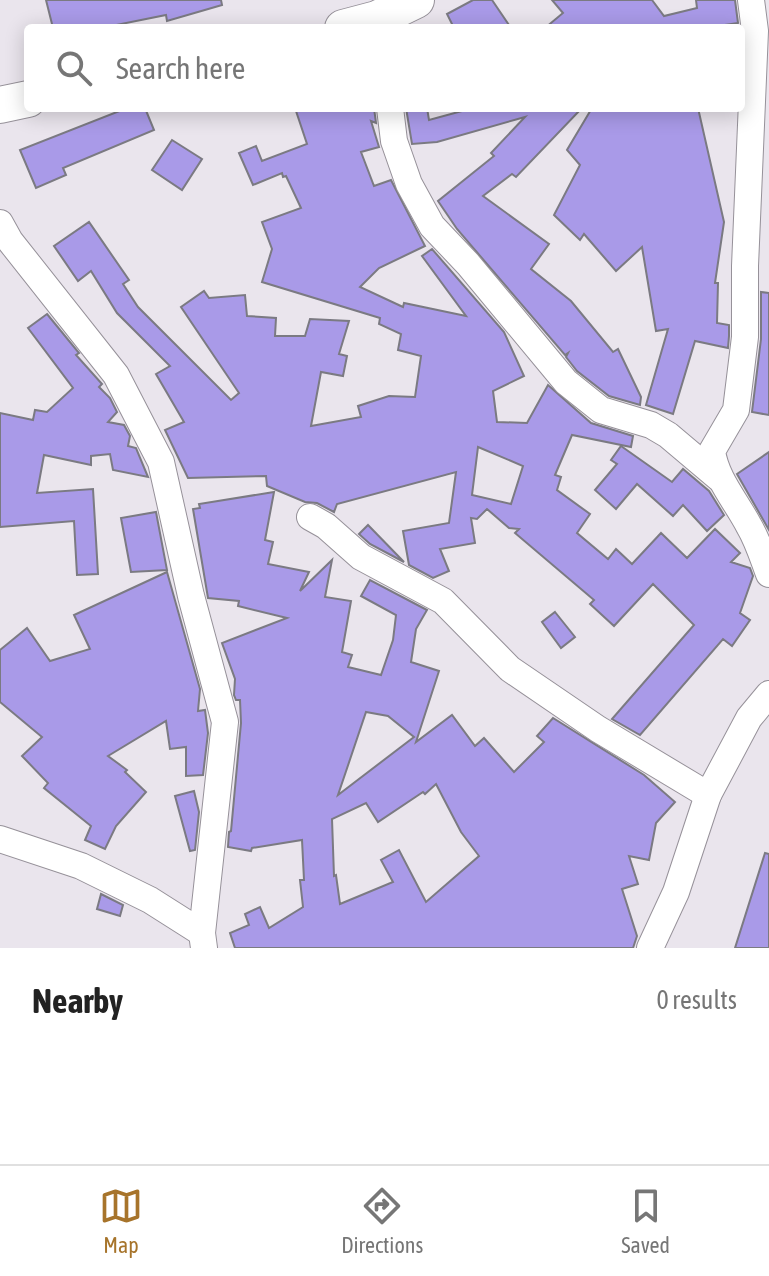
<!DOCTYPE html>
<html lang="en">
<head>
<meta charset="utf-8">
<style>
	body { margin:0; font-family:"Asap Condensed",sans-serif; background:#f6f6f6; color:#222 }
	.list { margin:0; padding:0; list-style:none }
	h2 { display:flex; justify-content:space-between; align-items:center; height:104px; margin:0; padding:0 32px; font-size:34px }
	h2 small { font-size:26px; font-weight:400; color:#767676 }
	.icon { flex:none; width:44px; height:44px; fill:none; stroke:currentColor; stroke-width:2; stroke-linecap:round; stroke-linejoin:round }
	.map { position:relative; flex:none; width:769px; height:948px; overflow:hidden }
	.search { position:absolute; background:#fff; box-shadow:0 4px 20px #0003; left:24px; right:24px; top:24px; height:88px; display:flex; align-items:center; gap:20px; box-sizing:border-box; padding:0 28px; border-radius:8px; color:#767676; font-size:30px }
	.sheet { height:216px; background:#fff }
	nav { display:flex; justify-content:space-around; align-items:center; box-sizing:border-box; height:112px; border-top:2px solid #e0e0e0; background:#fff; font-size:22px; color:#767676 }
	nav a { display:grid; justify-items:center; gap:4px }
	nav .on { color:#a7742b }
	.map>svg:first-child { display:block }
</style>
</head>
<body>
<div class="map">
<svg width="769" height="948" viewBox="0 0 769 948">
	<rect width="100%" height="100%" fill="#eae5ed"/>
	<g fill="#a99ae8" stroke="#7b7a82" stroke-width="2" fill-rule="evenodd">
		<polygon points="46,0 221,0 222,5 167,21 166,15 116,25 116,28 53,28"/>
		<polygon points="473,0 492,0 511,28 454,28 447,14"/>
		<polygon points="552,0 652,0 664,16 697,8 696,0 735,0 738,23 705,28 545,28 563,13"/>
		<polygon points="127,108 145,108 154,130 63,168 66,175 36,188 20,150"/>
		<path d="M295,108H374L376,123L371,121L379,147L361,152L374,186L391,180L425,246L379,268L360,287L403,307L404,303L466,316L422,256L432,249L504,332L524,376L493,391L497,422L527,423L548,385L591,423L633,436L631,447L572,435L555,475L561,477L557,490L590,514L577,533L608,559L616,549L632,564L661,533L687,558L715,529L740,553L731,562L750,568L753,576L740,613L750,620L732,646L723,639L640,735L612,719L694,625L653,584L614,626L590,604L594,600L515,533L519,529L509,528L487,509L477,519L471,518L475,543L440,549L449,571L433,578L409,565L403,531L449,523L456,472L337,504L334,512L317,503L305,502L267,486L266,476L188,478L165,430L184,422L156,374L170,366L117,313L91,271L78,281L54,246L89,222L129,280L123,284L138,307L231,400L239,393L181,307L204,291L209,298L245,295L247,316L276,318L275,336H305L310,319L349,321L339,354L347,356L343,376L321,372L311,426L361,417L358,406L389,396L415,397L421,356L398,350L401,334L379,324L380,318L262,282L272,249L262,222L301,208L286,176L283,177L282,173L253,185L239,153L256,146L262,161L307,144ZM478,447L523,466L511,504L472,495Z"/>
		<polygon points="406,108 427,108 429,120 473,108 582,108 516,177 512,174 483,196 549,244 531,269 571,301 613,352 618,349 641,397 640,405 609,396 577,371 566,357 568,353 565,355 457,229 438,201 494,156 491,153 525,117 437,142 412,144"/>
		<polygon points="592,108 698,108 724,222 715,283 718,283 717,323 729,325 729,336 728,348 695,341 673,414 646,405 668,329 656,331 642,247 616,271 584,234 580,240 554,215 580,165 567,150"/>
		<polygon points="172,140 202,159 182,190 152,170"/>
		<polygon points="761,292 769,293 769,415 752,412 761,339"/>
		<polygon points="47,314 79,353 76,355 102,384 99,387 110,398 117,412 108,422 124,425 130,436 128,446 136,448 148,477 113,470 110,454 91,456 91,465 44,455 37,493 93,489 98,574 77,575 74,521 0,527 0,413 33,420 35,410 47,412 73,388 28,328"/>
		<polygon points="621,446 672,482 683,469 709,491 724,515 707,531 683,505 673,516 637,484 616,509 595,490 617,464 611,460"/>
		<polygon points="769,452 769,530 737,474"/>
		<path d="M274,492L265,540L273,542L268,564L309,572L300,591L332,560L325,597L351,601L342,652L352,655L348,667L381,675L393,640L396,615L361,596L370,580L427,610L416,629L411,662L439,671L416,742L452,715L475,746L484,738L514,772L544,742L537,736L553,718L644,775L675,802L656,823L649,860L629,856L638,884L622,889L637,936L633,948H235L230,933L249,925L245,914L260,907L269,928L303,907L300,880H304L302,840L252,848L251,851L228,847L229,832L231,831L241,723L240,700H236L234,695L235,679L222,643L287,618L238,606L239,601L208,598L193,509L200,508L199,504ZM366,712L388,716L414,737L338,795ZM436,784L461,832L479,856L426,902L399,850L381,860L393,882L340,904L336,875L334,876L332,819L366,803L378,822L423,792L425,794Z"/>
		<polygon points="156,512 167,570 131,572 121,518"/>
		<polygon points="368,525 404,562 370,544 359,534"/>
		<polygon points="167,572 200,689 198,711 205,710 208,733 203,775 186,776 186,747 170,749 166,721 108,756 127,770 125,772 146,792 116,826 105,849 85,840 91,826 44,788 48,783 22,756 42,737 0,702 0,650 27,628 50,661 90,649 74,615"/>
		<polygon points="555,612 575,637 561,648 542,622"/>
		<polygon points="194,791 199,812 195,850 190,851 175,796"/>
		<polygon points="765,853 769,854 769,948 735,948"/>
		<polygon points="101,894 123,905 120,916 97,909"/>
	</g>
	<g fill="none" stroke-linecap="round" stroke-linejoin="round">
		<g stroke="#969199" stroke-width="28">
			<g id="minor">
				<path d="M751,0L755,31L745,266V337L736,410L712,451C716,479 736,501 749,526C758,541 763,558 769,574"/>
				<polyline points="390,108 394,141 409,184 432,226 468,264 566,382 601,410 651,425 668,435 719,478"/>
				<polyline points="0,223 10,241 116,375 161,462 191,596 225,722 202,933 204,948"/>
				<polyline points="310,517 326,526 361,557 443,601 510,669 598,729 708,795"/>
				<polyline points="0,839 81,866 150,900 202,933"/>
				<polyline points="650,948 676,892 708,795 749,718 769,694"/>
			</g>
		</g>
		<g stroke="#969199" stroke-width="38">
			<g id="secondary">
				<polyline points="343,28 377,19 416,0"/>
				<polyline points="0,105 28,99"/>
			</g>
		</g>
		<use href="#minor" stroke="#fff" stroke-width="26"/>
		<use href="#secondary" stroke="#fff" stroke-width="36"/>
	</g>
</svg>
<div class="search"><svg class="icon" aria-label="search" viewBox="0 0 24 24"><circle cx="10" cy="10" r="6"/><path d="M15 15l6 6"/></svg>Search here</div>
</div>
<section class="sheet">
<h2>Nearby<small>0 results</small></h2>
<ul class="list">
</ul>
</section>
<nav>
<a class="on"><svg class="icon" aria-label="map" viewBox="0 0 24 24"><path d="M3 6l6-2 6 2 6-2v14l-6 2-6-2-6 2zM9 4v14M15 6v14"/></svg>Map</a>
<a><svg class="icon" aria-label="directions" viewBox="0 0 24 24"><path d="M12 3l9 9-9 9-9-9zM9 14v-3h6M13 9l2 2-2 2"/></svg>Directions</a>
<a><svg class="icon" aria-label="saved" viewBox="0 0 24 24"><path d="M7 4h10v16l-5-4-5 4z"/></svg>Saved</a>
</nav>
</body>
</html>
